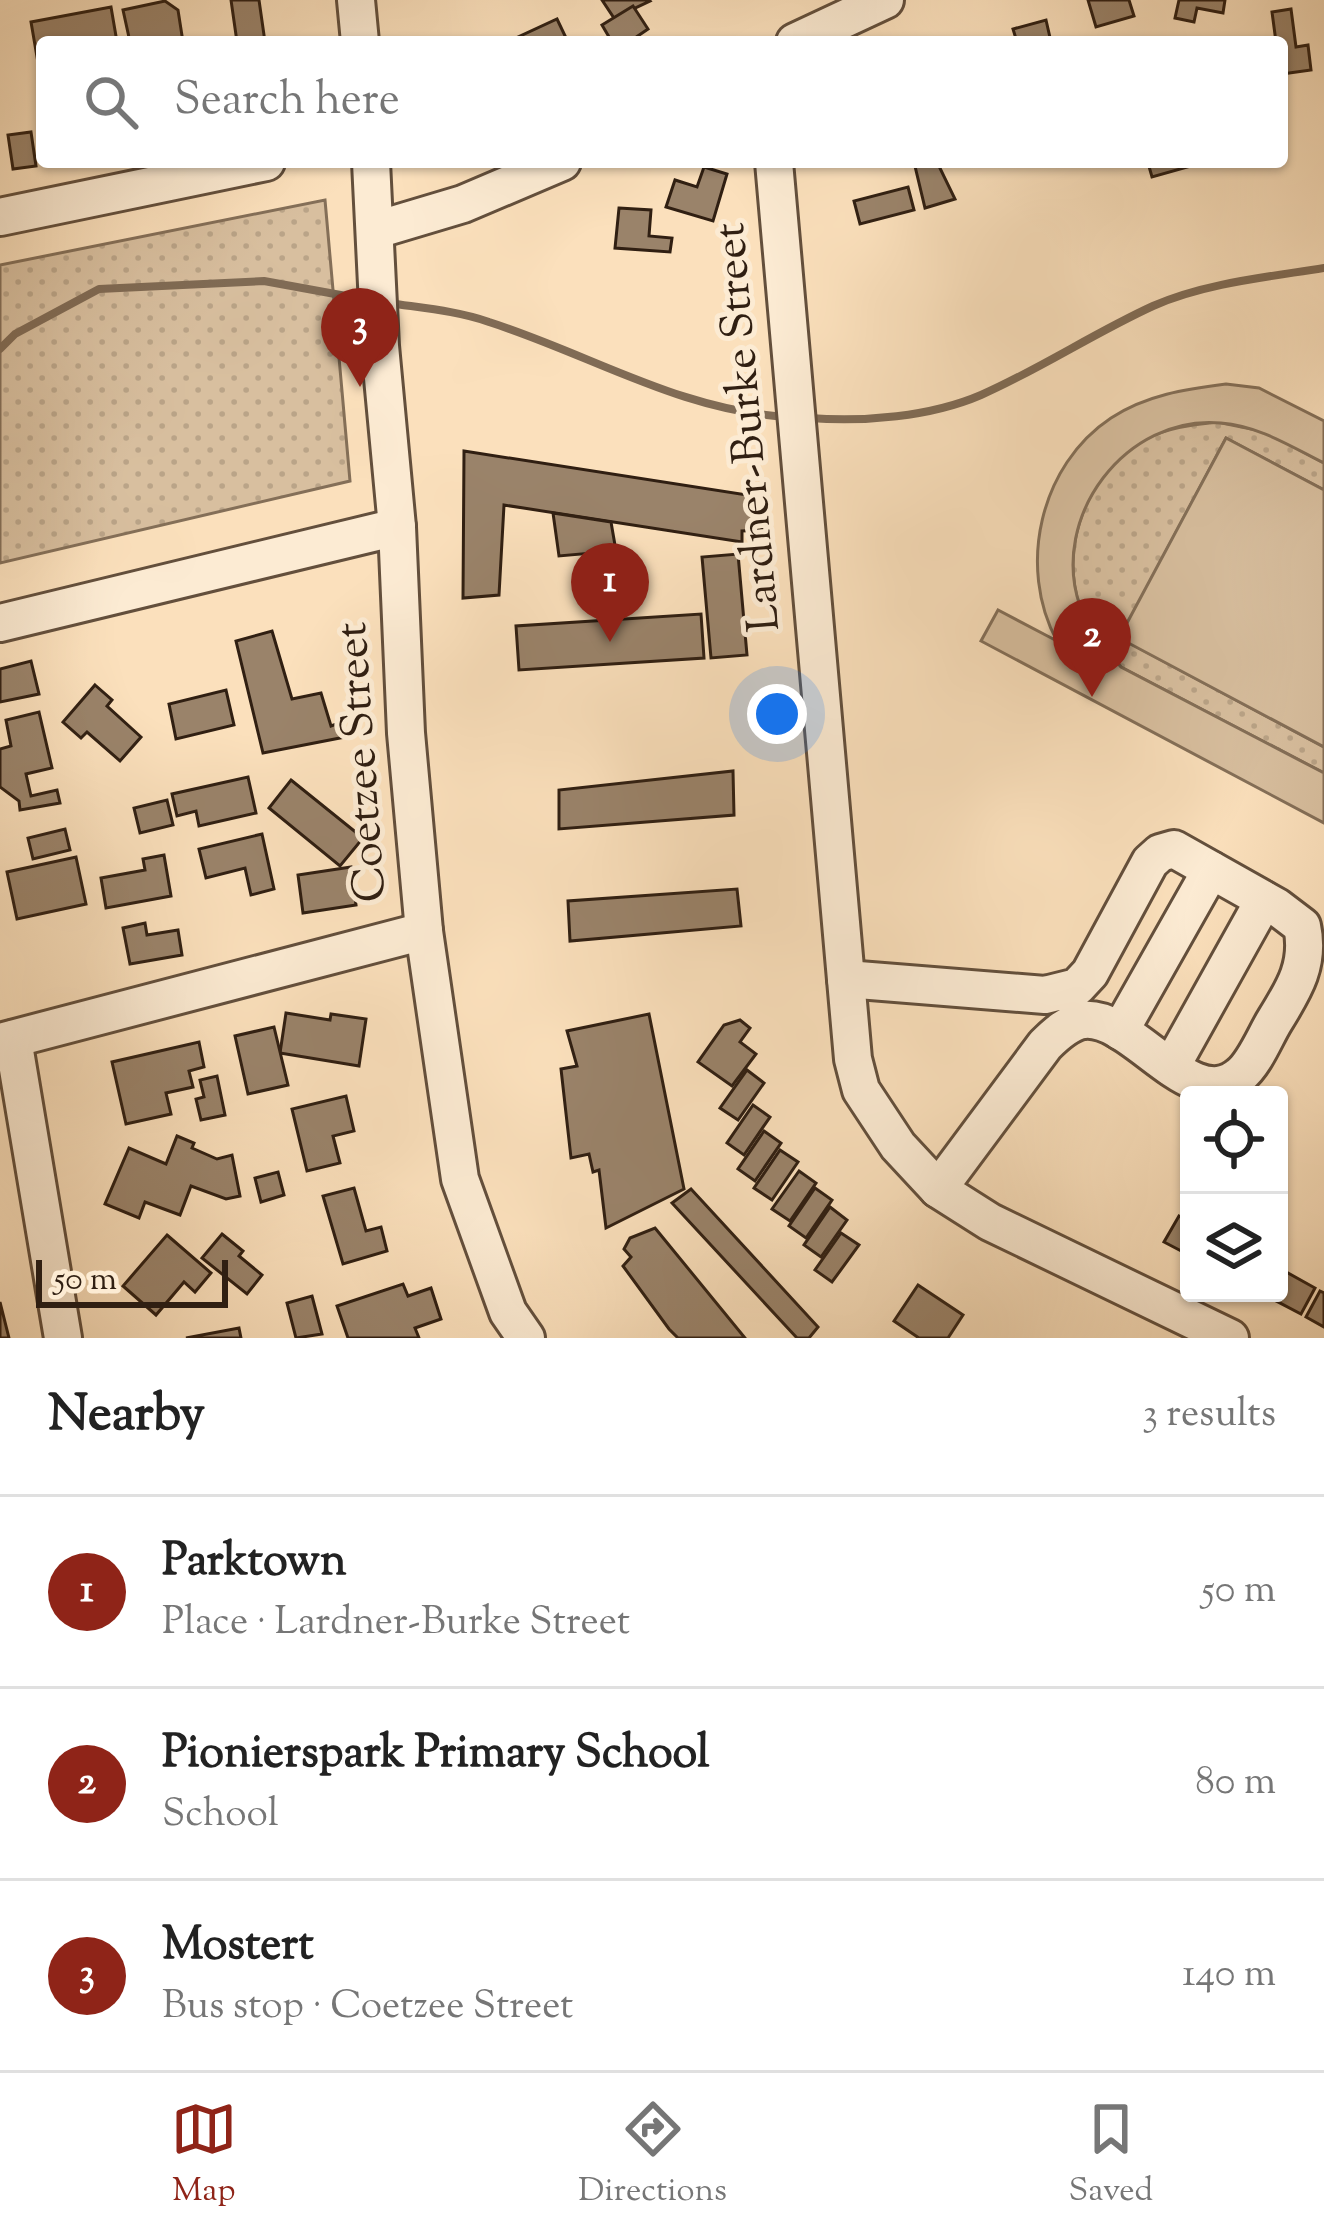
<!DOCTYPE html>
<html lang="en">
<head>
<meta charset="utf-8">
<style>
	body { margin:0; font-family:"Sorts Mill Goudy",serif; background:#f2f2f2; color:#222 }
	.controls { position:absolute; right:36px; bottom:36px; display:grid; overflow:hidden; border-radius:12px; box-shadow:0 3px 9px #0004 }
	.controls button { width:108px; height:108px; display:grid; place-items:center; padding:0; border:0; border-bottom:3px solid #e0e0e0; background:#fff; color:#222; font:60px sans-serif }
	.scale { position:absolute; left:36px; bottom:30px; width:192px; box-sizing:border-box; padding-left:12px; border:6px solid #301f12; border-top:0; font-size:33px; line-height:42px; white-space:nowrap; color:#301f12; -webkit-text-stroke:9px #fcebd3; paint-order:stroke }
	.you { position:absolute; left:777px; top:714px; width:42px; height:42px; margin:-30px; border:9px solid #fff; border-radius:50%; background:#1a73e8; box-shadow:0 0 0 18px #1a73e833 }
	.badge { display:grid; place-items:center; width:78px; height:78px; border-radius:50%; background:#8f2418; color:#fff; font-size:39px; font-weight:700 }
	.pin { position:absolute; translate:-50% -99px; filter:drop-shadow(0 3px 6px #0008) }
	.pin::after { content:''; position:absolute; top:63px; width:42px; height:36px; background:inherit; clip-path:polygon(0 0,100% 0,50% 100%) }
	.list { margin:0; padding:0; list-style:none }
	h2 { display:flex; justify-content:space-between; align-items:center; height:156px; margin:0; padding:0 48px; font-size:51px }
	h2 small { font-size:39px; font-weight:400; color:#767676 }
	.list li { display:grid; grid-template-columns:78px 1fr auto; gap:36px; align-items:center; box-sizing:border-box; height:192px; padding:0 48px; border-top:3px solid #e0e0e0 }
	.list b { display:block; font-size:45px; white-space:nowrap }
	.list p { margin:0; font-size:39px; white-space:nowrap; color:#767676 }
	.list em { font-size:39px; font-style:normal; color:#767676 }
	.icon { flex:none; width:66px; height:66px; fill:none; stroke:currentColor; stroke-width:2; stroke-linecap:round; stroke-linejoin:round }
	.map { position:relative; flex:none; width:1324px; height:1338px; overflow:hidden }
	.search { position:absolute; background:#fff; box-shadow:0 3px 9px #0004; left:36px; right:36px; top:36px; height:132px; display:flex; align-items:center; gap:30px; box-sizing:border-box; padding:0 42px; border-radius:12px; color:#767676; font-size:45px }
	.sheet { height:732px; background:#fff }
	nav { display:flex; justify-content:space-around; align-items:center; box-sizing:border-box; height:168px; border-top:3px solid #e0e0e0; background:#fff; font-size:33px; color:#767676 }
	nav a { display:grid; justify-items:center; gap:6px }
	nav .on { color:#8f2418 }
	.map>svg:first-child { display:block }
</style>
</head>
<body>
<div class="map">
<svg width="1324" height="1338" viewBox="0 0 1324 1338">
	<defs>
		<pattern id="grass-dots" width="8" height="8" patternUnits="userSpaceOnUse" patternTransform="scale(3)"><rect width="8" height="8" fill="#d8bf9f"/><path d="M2 2h.1M6 6h.1" fill="none" stroke="#baa488" stroke-width="1.8" stroke-linecap="round"/></pattern>
	</defs>
	<rect width="100%" height="100%" fill="#fbe0bc"/>
	<filter id="stains"><feTurbulence type="fractalNoise" baseFrequency=".00167" numOctaves="4"/><feColorMatrix values="0 0 0 0 .2 0 0 0 0 .09 0 0 0 0 .02 0 0 0 .5 -.17"/></filter>
	<radialGradient id="worn" r=".72"><stop offset=".6" stop-color="#630" stop-opacity="0"/><stop offset="1" stop-color="#630" stop-opacity=".3"/></radialGradient>
	<g fill="url(#grass-dots)" stroke="#846f58" stroke-width="3">
		<polygon points="325,200 350,481 0,563 0,265"/>
		<path d="M1217,422L1266,432L1324,463V490L1226,438L1120,638L1324,747V773L1121,667C1105,648 1087,629 1079,604C1060,544 1088,472 1144,440C1166,428 1191,425 1217,422Z"/>
	</g>
	<g fill="#d8bf9f" stroke="#846f58" stroke-width="3">
		<path d="M1226,384L1259,388L1324,421V463C1290,446 1259,426 1221,423C1126,414 1049,517 1080,606C1088,630 1105,648 1121,667L1324,773V823L981,641L998,610L1057,641C1017,567 1040,465 1111,418C1146,395 1186,389 1226,384Z"/>
		<polygon points="1226,438 1324,490 1324,747 1119,638"/>
	</g>
	<g fill="none" stroke-linecap="round" stroke-linejoin="round">
		<g stroke="#806b55" stroke-width="8">
			<path d="M389,303C422,308 458,311 489,322C590,354 680,411 788,417"/>
			<polyline points="0,349 15,334 99,289 264,281 368,300"/>
			<path d="M809,418C864,422 930,417 981,395C1040,369 1094,333 1153,306C1205,283 1268,277 1324,268"/>
		</g>
	</g>
	<g fill="#9a836a" stroke="#301f12" stroke-width="3">
		<polygon points="231,0 259,0 265,42 237,42"/>
		<polygon points="602,0 649,0 650,1 614,18"/>
		<polygon points="1088,0 1129,0 1134,16 1096,27"/>
		<polygon points="1179,0 1225,0 1223,13 1197,8 1194,22 1175,18"/>
		<polygon points="165,1 178,10 183,42 130,42 123,10"/>
		<polygon points="633,6 648,29 629,42 612,42 602,25"/>
		<polygon points="111,7 117,42 42,42 42,86 31,22"/>
		<polygon points="1291,9 1296,47 1308,45 1311,70 1282,74 1282,42 1276,42 1272,12"/>
		<polygon points="557,19 568,42 518,42 516,38"/>
		<polygon points="1046,20 1051,42 1017,42 1013,29"/>
		<polygon points="31,132 36,166 13,169 8,135"/>
		<polygon points="914,162 937,162 955,199 925,208"/>
		<polygon points="1190,162 1191,166 1152,177 1148,163"/>
		<polygon points="704,167 727,174 713,221 666,207 675,180 697,187"/>
		<polygon points="908,187 914,210 860,224 854,201"/>
		<polygon points="619,208 651,210 649,236 672,238 670,252 615,248"/>
		<polygon points="464,451 760,497 762,530 742,531 742,542 504,505 499,595 463,598"/>
		<polygon points="553,513 611,522 616,551 559,556"/>
		<polygon points="738,554 747,655 711,658 702,557"/>
		<polygon points="701,614 704,658 519,670 516,626"/>
		<polygon points="272,631 292,699 321,693 331,726 342,722 345,737 263,753 236,641"/>
		<polygon points="31,661 39,694 0,702 0,669"/>
		<polygon points="95,685 112,700 107,706 141,737 120,761 87,732 81,738 63,722"/>
		<polygon points="226,690 234,725 176,739 169,704"/>
		<polygon points="39,712 52,768 26,774 31,796 57,790 60,803 20,810 19,801 0,787 0,749 11,746 6,720"/>
		<polygon points="733,771 734,815 559,829 559,790"/>
		<polygon points="248,777 256,813 199,826 196,811 177,816 172,794"/>
		<polygon points="291,780 363,838 340,866 269,808"/>
		<polygon points="167,800 173,825 140,833 134,808"/>
		<polygon points="65,829 70,850 33,859 28,838"/>
		<polygon points="262,834 274,889 251,895 245,868 206,878 199,849"/>
		<polygon points="164,855 171,896 106,908 101,878 145,870 143,859"/>
		<polygon points="76,857 86,904 17,919 7,872"/>
		<polygon points="351,867 356,905 303,913 298,875"/>
		<polygon points="737,889 741,926 570,941 568,901"/>
		<polygon points="145,923 147,935 178,930 182,955 130,964 123,928"/>
		<polygon points="286,1013 330,1020 331,1014 366,1019 359,1066 280,1053"/>
		<polygon points="649,1014 684,1189 606,1228 599,1170 593,1172 589,1154 571,1158 561,1069 577,1066 567,1031"/>
		<polygon points="740,1020 750,1028 740,1042 756,1054 732,1086 698,1062 724,1025"/>
		<polygon points="274,1027 288,1085 248,1094 235,1036"/>
		<polygon points="199,1042 204,1067 189,1071 193,1087 166,1093 171,1114 126,1124 112,1062"/>
		<polygon points="747,1070 764,1083 738,1120 720,1108"/>
		<polygon points="217,1076 225,1115 201,1120 196,1099 204,1097 200,1080"/>
		<polygon points="346,1096 354,1131 333,1136 340,1163 307,1171 292,1109"/>
		<polygon points="753,1105 770,1117 744,1155 727,1143"/>
		<polygon points="764,1131 781,1143 755,1181 738,1169"/>
		<polygon points="177,1136 194,1143 192,1148 217,1159 232,1155 240,1196 226,1199 191,1186 180,1215 145,1202 139,1218 105,1204 129,1148 166,1164"/>
		<polygon points="780,1150 798,1162 772,1200 754,1188"/>
		<polygon points="799,1171 816,1183 790,1221 772,1209"/>
		<polygon points="278,1172 284,1195 261,1202 255,1178"/>
		<polygon points="354,1188 366,1231 381,1227 387,1251 343,1264 323,1196"/>
		<polygon points="815,1188 832,1200 806,1238 789,1226"/>
		<polygon points="691,1189 818,1327 809,1338 797,1338 672,1203"/>
		<polygon points="830,1207 847,1220 821,1257 804,1245"/>
		<polygon points="1179,1216 1189,1221 1189,1255 1164,1242"/>
		<polygon points="655,1228 745,1338 678,1338 669,1329 623,1266 631,1257 624,1249 630,1238"/>
		<polygon points="841,1233 859,1245 832,1282 815,1270"/>
		<polygon points="222,1234 243,1251 239,1256 262,1275 247,1294 202,1258"/>
		<polygon points="167,1235 211,1273 195,1292 184,1282 156,1315 123,1286"/>
		<polygon points="1279,1268 1315,1288 1301,1314 1261,1293 1279,1293"/>
		<polygon points="403,1284 408,1296 431,1288 441,1319 415,1328 419,1338 348,1338 337,1306"/>
		<polygon points="918,1285 963,1315 948,1338 919,1338 894,1321"/>
		<polygon points="1320,1291 1324,1293 1324,1327 1306,1317"/>
		<polygon points="312,1296 322,1334 296,1338 287,1303"/>
		<polygon points="0,1302 9,1338 0,1338"/>
		<polygon points="239,1328 241,1338 186,1338"/>
	</g>
	<g fill="none" stroke-linecap="round" stroke-linejoin="round">
		<g stroke="#634f3c" stroke-width="42">
			<g id="minor">
				<polyline points="356,0 360,42"/>
				<polyline points="795,42 885,0"/>
				<polyline points="371,162 380,346 397,527 406,733 424,931 460,1179 508,1312 526,1338"/>
				<polyline points="774,162 853,1059 861,1090 898,1146 938,1189 990,1222 1230,1338"/>
				<polyline points="0,217 266,162"/>
				<polyline points="376,230 463,204 562,162"/>
				<polyline points="0,623 397,527"/>
				<path d="M846,979L1045,995L1077,987L1090,973L1150,862L1160,853L1174,849L1277,907L1302,926C1310,963 1295,988 1275,1020C1265,1036 1255,1063 1240,1075C1191,1117 1134,1015 1084,1020C1069,1022 1055,1035 1045,1045L938,1189"/>
				<polyline points="1120,1031 1211,870"/>
				<polyline points="13,1039 63,1338"/>
				<polyline points="0,1042 424,931"/>
				<polyline points="1171,1067 1264,900"/>
			</g>
		</g>
		<use href="#minor" stroke="#fcebd3" stroke-width="36"/>
	</g>
	<g text-anchor="middle" dominant-baseline="central" stroke-width="10" stroke-linejoin="round" paint-order="stroke">
		<g font-size="45" fill="#301f12" stroke="#fcebd3">
			<text transform="translate(750 427) rotate(-95)">Lardner-Burke Street</text>
			<text transform="translate(364 762) rotate(-94)">Coetzee Street</text>
		</g>
	</g>
	<rect width="100%" height="100%" filter="url(#stains)"/>
	<rect width="100%" height="100%" fill="url(#worn)"/>
</svg>
<div class="controls">
<button><svg class="icon" aria-label="locate" viewBox="0 0 24 24"><circle cx="12" cy="12" r="6"/><path d="M12 2v4M12 18v4M2 12h4M18 12h4"/></svg></button>
<button><svg class="icon" aria-label="layers" viewBox="0 0 24 24"><path d="M12 4l9 5-9 5-9-5zM3 14l9 5 9-5"/></svg></button>
</div>
<div class="scale">50 m</div>
<div class="you"></div>
<div class="pin badge" style="left:610px;top:642px">1</div>
<div class="pin badge" style="left:1092px;top:697px">2</div>
<div class="pin badge" style="left:360px;top:387px">3</div>
<div class="search"><svg class="icon" aria-label="search" viewBox="0 0 24 24"><circle cx="10" cy="10" r="6"/><path d="M15 15l6 6"/></svg>Search here</div>
</div>
<section class="sheet">
<h2>Nearby<small>3 results</small></h2>
<ul class="list">
<li><span class="badge">1</span><div><b>Parktown</b><p>Place · Lardner-Burke Street</p></div><em>50 m</em></li>
<li><span class="badge">2</span><div><b>Pionierspark Primary School</b><p>School</p></div><em>80 m</em></li>
<li><span class="badge">3</span><div><b>Mostert</b><p>Bus stop · Coetzee Street</p></div><em>140 m</em></li>
</ul>
</section>
<nav>
<a class="on"><svg class="icon" aria-label="map" viewBox="0 0 24 24"><path d="M3 6l6-2 6 2 6-2v14l-6 2-6-2-6 2zM9 4v14M15 6v14"/></svg>Map</a>
<a><svg class="icon" aria-label="directions" viewBox="0 0 24 24"><path d="M12 3l9 9-9 9-9-9zM9 14v-3h6M13 9l2 2-2 2"/></svg>Directions</a>
<a><svg class="icon" aria-label="saved" viewBox="0 0 24 24"><path d="M7 4h10v16l-5-4-5 4z"/></svg>Saved</a>
</nav>
</body>
</html>
